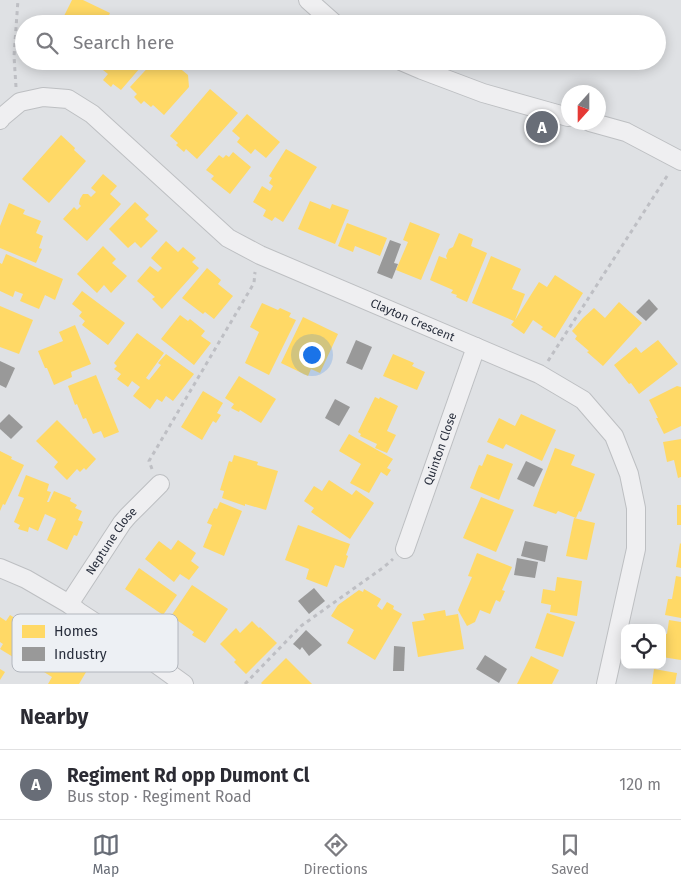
<!DOCTYPE html>
<html lang="en">
<head>
<meta charset="utf-8">
<style>
	body { margin:0; font-family:"Fira Sans",sans-serif; background:#f7f7f7; color:#2b2b33 }
	.controls { position:absolute; right:15px; bottom:15px; display:grid; overflow:hidden; border-radius:10px; box-shadow:0 2px 12px #0003 }
	.controls button { width:45px; height:45px; display:grid; place-items:center; padding:0; border:0; border-bottom:1px solid #e1e1e2; background:#fff; color:#2b2b33; font:25px sans-serif }
	.compass { position:absolute; left:561px; top:85px; width:45px; height:45px; border-radius:50%; background:#fff; box-shadow:0 2px 12px #0003; rotate:201deg }
	.you { position:absolute; left:311px; top:354px; width:18px; height:18px; margin:-12px; border:4px solid #fff; border-radius:50%; background:#1a73e8; box-shadow:0 0 0 8px #1a73e833 }
	.badge { display:grid; place-items:center; width:32px; height:32px; border-radius:50%; background:#686d77; color:#fff; font-size:16px; font-weight:700 }
	.pin { position:absolute; translate:-50% -50%; border:2px solid #fff; box-shadow:0 1px 5px #0006 }
	.list { margin:0; padding:0; list-style:none }
	h2 { display:flex; justify-content:space-between; align-items:center; height:65px; margin:0; padding:0 20px; font-size:21px }
	h2 small { font-size:16px; font-weight:400; color:#7c7c81 }
	.list li { display:grid; grid-template-columns:32px 1fr auto; gap:15px; align-items:center; box-sizing:border-box; height:70px; padding:0 20px; border-top:1px solid #e1e1e2 }
	.list b { display:block; font-size:19px; white-space:nowrap }
	.list p { margin:0; font-size:16px; white-space:nowrap; color:#7c7c81 }
	.list em { font-size:16px; font-style:normal; color:#7c7c81 }
	.icon { flex:none; width:28px; height:28px; fill:none; stroke:currentColor; stroke-width:2; stroke-linecap:round; stroke-linejoin:round }
	.map { position:relative; flex:none; width:681px; height:684px; overflow:hidden }
	.search { position:absolute; background:#fff; box-shadow:0 2px 12px #0003; left:15px; right:15px; top:15px; height:55px; display:flex; align-items:center; gap:12px; box-sizing:border-box; padding:0 18px; border-radius:28px; color:#7c7c81; font-size:19px }
	.sheet { height:135px; background:#fff }
	nav { display:flex; justify-content:space-around; align-items:center; box-sizing:border-box; height:70px; border-top:1px solid #e1e1e2; background:#fff; font-size:14px; color:#7c7c81 }
	nav a { display:grid; justify-items:center; gap:2px }
	nav .on { color:#686d77 }
	.map>svg:first-child { display:block }
</style>
</head>
<body>
<div class="map">
<svg width="681" height="684" viewBox="0 0 681 684">
	<rect width="100%" height="100%" fill="#dfe1e4"/>
	<g fill="#ffd966">
		<polygon points="72,0 83,0 110,13 105,24 60,24"/>
		<polygon points="74,61 86,61 84,66"/>
		<polygon points="102,61 146,61 121,90 113,84 111,87 103,80 108,74 98,66"/>
		<polygon points="154,61 171,61 188,75 189,87 164,115 153,105 151,107 144,101 141,104 134,97 137,94 130,87"/>
		<polygon points="210,89 238,113 197,159 186,149 184,152 176,145 178,143 170,136"/>
		<polygon points="247,114 280,142 266,158 255,149 251,154 237,142 240,138 232,131"/>
		<polygon points="61,135 75,148 74,150 86,161 49,203 22,179"/>
		<polygon points="286,149 317,167 283,222 275,217 272,221 263,216 266,210 253,202 262,186 270,191 273,186 269,183 272,178 269,176"/>
		<polygon points="233,152 251,167 230,194 211,179 214,176 206,170 219,155 223,158 226,155 229,157"/>
		<polygon points="103,174 117,186 110,194 121,204 87,241 63,219 74,207 77,210 81,206 79,204 80,199 83,194 88,194 91,197 96,192 91,188"/>
		<polygon points="310,201 330,209 332,204 349,210 335,244 298,229"/>
		<polygon points="135,202 149,215 145,219 158,231 141,248 135,242 128,248 109,229"/>
		<polygon points="9,203 25,210 23,214 41,221 36,233 43,236 39,248 42,249 36,263 0,248 0,226"/>
		<polygon points="410,222 440,234 421,280 396,270 408,242 403,240"/>
		<polygon points="347,223 387,238 380,256 355,246 353,252 338,246"/>
		<polygon points="459,233 473,239 471,246 487,253 467,302 456,297 457,295 451,293 453,290 430,280 439,256 447,259 446,256 449,249 453,247"/>
		<polygon points="166,241 178,252 183,247 196,258 192,262 199,268 162,309 152,299 155,297 137,281 150,266 158,272 162,268 151,258"/>
		<polygon points="103,246 116,259 112,263 127,276 111,293 104,285 97,293 77,274"/>
		<polygon points="6,254 63,279 55,300 45,295 39,309 20,301 23,294 15,291 13,297 0,291 0,263 2,264"/>
		<polygon points="491,256 521,269 512,289 525,294 515,320 539,282 547,287 555,275 583,293 555,338 541,329 543,327 533,320 524,334 511,325 514,321 472,303"/>
		<polygon points="207,268 221,280 218,284 233,296 214,319 205,312 203,314 182,298"/>
		<polygon points="82,291 125,323 108,345 82,325 85,321 79,316 82,312 72,304"/>
		<polygon points="619,302 642,323 603,366 587,352 589,351 575,339 577,336 572,331 583,318 594,308 605,318"/>
		<polygon points="262,303 278,310 280,308 291,313 289,317 296,320 269,375 245,363 259,332 250,327"/>
		<polygon points="0,306 33,320 19,354 0,347"/>
		<polygon points="180,315 188,321 190,319 205,331 201,336 211,343 194,365 161,339"/>
		<polygon points="303,317 338,334 320,373 311,369 308,376 281,363"/>
		<polygon points="75,325 91,364 71,372 72,377 54,385 47,368 45,368 38,351 63,341 59,332"/>
		<polygon points="137,333 164,353 146,378 149,380 161,365 158,363 166,354 194,374 173,401 166,396 162,402 157,399 150,409 133,396 140,387 132,381 128,387 117,379 121,374 114,369 117,366 114,363"/>
		<polygon points="658,340 678,364 639,394 631,383 629,384 614,365 636,347 641,353"/>
		<polygon points="393,354 414,363 412,366 425,372 417,390 383,376"/>
		<polygon points="96,375 119,432 104,438 101,431 93,434 86,418 83,419 77,404 75,405 68,386"/>
		<polygon points="239,376 276,399 261,423 240,410 239,412 231,408 234,404 225,398"/>
		<polygon points="677,386 681,387 681,426 664,434 656,418 658,418 649,400"/>
		<polygon points="203,391 223,403 217,413 221,415 216,423 213,421 202,440 181,427"/>
		<polygon points="375,397 379,399 380,397 398,406 387,431 396,435 387,453 375,448 377,444 360,436 361,434 358,432"/>
		<polygon points="521,414 556,430 542,461 506,444 503,449 487,442 499,418 515,426"/>
		<polygon points="57,420 96,459 86,470 84,468 80,472 77,469 67,480 54,467 58,462 36,441"/>
		<polygon points="349,434 393,459 387,468 391,470 387,476 381,472 369,493 350,483 361,464 339,451"/>
		<polygon points="681,439 681,477 678,478 674,460 667,462 663,442"/>
		<polygon points="555,448 575,455 571,465 595,474 581,512 579,511 576,518 558,511 556,514 533,506"/>
		<polygon points="0,451 12,457 11,459 24,465 5,505 3,504 0,511"/>
		<polygon points="487,454 513,464 499,500 470,488 479,465 482,466"/>
		<polygon points="234,455 258,462 257,465 278,471 266,510 245,504 245,506 222,498 224,491 220,490 229,461 232,462"/>
		<polygon points="26,475 49,484 47,491 51,492 47,502 49,502 54,491 71,498 70,501 77,505 75,508 82,511 78,520 83,522 77,536 74,535 67,550 47,540 56,519 45,514 38,531 29,527 28,532 18,529 20,525 14,522 24,498 18,496"/>
		<polygon points="329,480 352,495 356,490 374,503 350,539 311,512 314,508 304,501 314,486 322,491"/>
		<polygon points="481,497 514,510 496,552 463,538"/>
		<polygon points="220,502 242,511 224,556 203,547 212,525 207,523 214,508 217,509"/>
		<rect x="677" y="505" width="4" height="20"/>
		<polygon points="574,518 595,523 587,560 566,556"/>
		<polygon points="298,525 350,544 346,555 348,556 344,568 335,565 327,587 306,579 309,569 285,560"/>
		<polygon points="178,540 196,553 191,561 199,567 189,580 180,574 174,582 145,559 159,541 171,550"/>
		<polygon points="680,543 681,544 681,568 676,567"/>
		<polygon points="477,553 512,567 502,590 505,591 500,602 496,600 490,614 480,610 475,622 467,626 458,610 472,577 468,576"/>
		<polygon points="139,568 177,595 163,615 125,589"/>
		<polygon points="676,576 681,577 681,618 665,615 668,599 672,599"/>
		<polygon points="557,577 582,581 577,616 550,612 551,605 541,603 543,589 555,591"/>
		<polygon points="192,585 228,609 205,643 192,635 194,632 171,616"/>
		<polygon points="364,589 381,599 377,606 382,610 387,602 394,606 393,609 402,614 375,660 347,643 354,630 331,616 338,605 359,590 363,592"/>
		<polygon points="445,610 446,616 458,614 464,649 418,657 412,622 425,620 423,614"/>
		<polygon points="547,613 575,622 563,657 535,648"/>
		<polygon points="10,615 28,626 27,628 35,633 18,660 0,649 3,644 0,642 0,617 6,621"/>
		<polygon points="669,620 681,622 681,660 662,657 662,633 667,634"/>
		<polygon points="252,621 259,628 260,627 277,643 246,674 234,662 236,660 220,644 236,628 240,633"/>
		<polygon points="45,651 59,659 62,652 89,667 79,684 48,684 52,677 36,667"/>
		<polygon points="531,656 559,670 552,684 517,684"/>
		<polygon points="286,658 312,684 262,684 261,683"/>
		<polygon points="0,669 5,672 0,680"/>
		<polygon points="654,669 677,673 675,684 652,684"/>
	</g>
	<g fill="#999">
		<polygon points="390,240 401,244 394,263 398,264 392,279 377,273"/>
		<polygon points="649,299 658,309 646,321 636,312"/>
		<polygon points="356,340 372,347 362,370 346,363"/>
		<polygon points="0,361 15,368 6,388 0,385"/>
		<polygon points="335,399 350,407 339,426 325,418"/>
		<polygon points="9,414 23,427 11,439 0,429 0,423"/>
		<polygon points="526,461 543,469 534,487 517,479"/>
		<polygon points="525,541 548,546 545,562 521,556"/>
		<polygon points="517,558 538,562 535,578 514,575"/>
		<polygon points="314,588 325,601 309,614 298,601"/>
		<polygon points="306,630 322,645 309,656 302,647 300,650 293,644"/>
		<polygon points="394,646 405,647 404,671 393,671"/>
		<polygon points="485,655 507,669 499,683 476,669"/>
	</g>
	<g fill="none" stroke-linecap="round" stroke-linejoin="round">
		<g stroke="#bdbfc2" stroke-width="20">
			<g id="minor">
				<polyline points="308,0 335,24"/>
				<polyline points="401,61 422,70 483,93 568,117"/>
				<path id="s1" d="M0,120L2,117L20,102L43,97L68,99L92,114L228,238L260,255L539,374L583,400L614,436L629,474L636,508V549L606,684"/>
				<polyline points="590,122 626,132 681,161"/>
				<path id="s2" d="M405,549L476,347"/>
				<polyline points="0,568 26,579 69,604 79,612 134,648 184,684"/>
				<path id="s3" d="M69,604L122,523L128,516L160,484"/>
			</g>
		</g>
		<g stroke="#bebfc4" stroke-width="3" stroke-dasharray="4 4" stroke-linecap="butt">
			<polyline points="16,87 14,56 18,0"/>
			<polyline points="548,361 669,173"/>
			<polyline points="152,469 149,461 254,283 255,272"/>
			<polyline points="245,684 301,626 384,567 393,559"/>
		</g>
		<use href="#minor" stroke="#efeff1" stroke-width="18"/>
	</g>
	<g text-anchor="middle" dominant-baseline="central" stroke-width="5" stroke-linejoin="round" paint-order="stroke">
		<g font-size="12" fill="#282e3c" stroke="#edf0f4">
			<text stroke="none"><textPath href="#s1" startOffset="490">Clayton Crescent</textPath></text>
			<text stroke="none"><textPath href="#s2" startOffset="106">Quinton Close</textPath></text>
			<text stroke="none"><textPath href="#s3" startOffset="76">Neptune Close</textPath></text>
		</g>
	</g>
	<rect x="12" y="614" width="166" height="58" rx="8" fill="#edf0f4" stroke="#b2b6bd" stroke-width="1"/>
	<rect x="22" y="625" width="23" height="13" fill="#ffd966"/>
	<rect x="22" y="647" width="23" height="14" fill="#999"/>
	<g font-size="14" fill="#282e3c">
		<text x="54" y="636">Homes</text>
		<text x="54" y="659">Industry</text>
	</g>
</svg>
<div class="controls">
<button><svg class="icon" aria-label="locate" viewBox="0 0 24 24"><circle cx="12" cy="12" r="6"/><path d="M12 2v4M12 18v4M2 12h4M18 12h4"/></svg></button>
</div>
<svg class="compass" viewBox="-18 -18 36 36"><path d="M0-13l5 13h-10z" fill="#e53935"/><path d="M0 13l5-13h-10z" fill="#7c7c81"/></svg>
<div class="you"></div>
<div class="pin badge" style="left:542px;top:127px">A</div>
<div class="search"><svg class="icon" aria-label="search" viewBox="0 0 24 24"><circle cx="10" cy="10" r="6"/><path d="M15 15l6 6"/></svg>Search here</div>
</div>
<section class="sheet">
<h2>Nearby<small></small></h2>
<ul class="list">
<li><span class="badge">A</span><div><b>Regiment Rd opp Dumont Cl</b><p>Bus stop · Regiment Road</p></div><em>120 m</em></li>
</ul>
</section>
<nav>
<a class="on"><svg class="icon" aria-label="map" viewBox="0 0 24 24"><path d="M3 6l6-2 6 2 6-2v14l-6 2-6-2-6 2zM9 4v14M15 6v14"/></svg>Map</a>
<a><svg class="icon" aria-label="directions" viewBox="0 0 24 24"><path d="M12 3l9 9-9 9-9-9zM9 14v-3h6M13 9l2 2-2 2"/></svg>Directions</a>
<a><svg class="icon" aria-label="saved" viewBox="0 0 24 24"><path d="M7 4h10v16l-5-4-5 4z"/></svg>Saved</a>
</nav>
</body>
</html>
